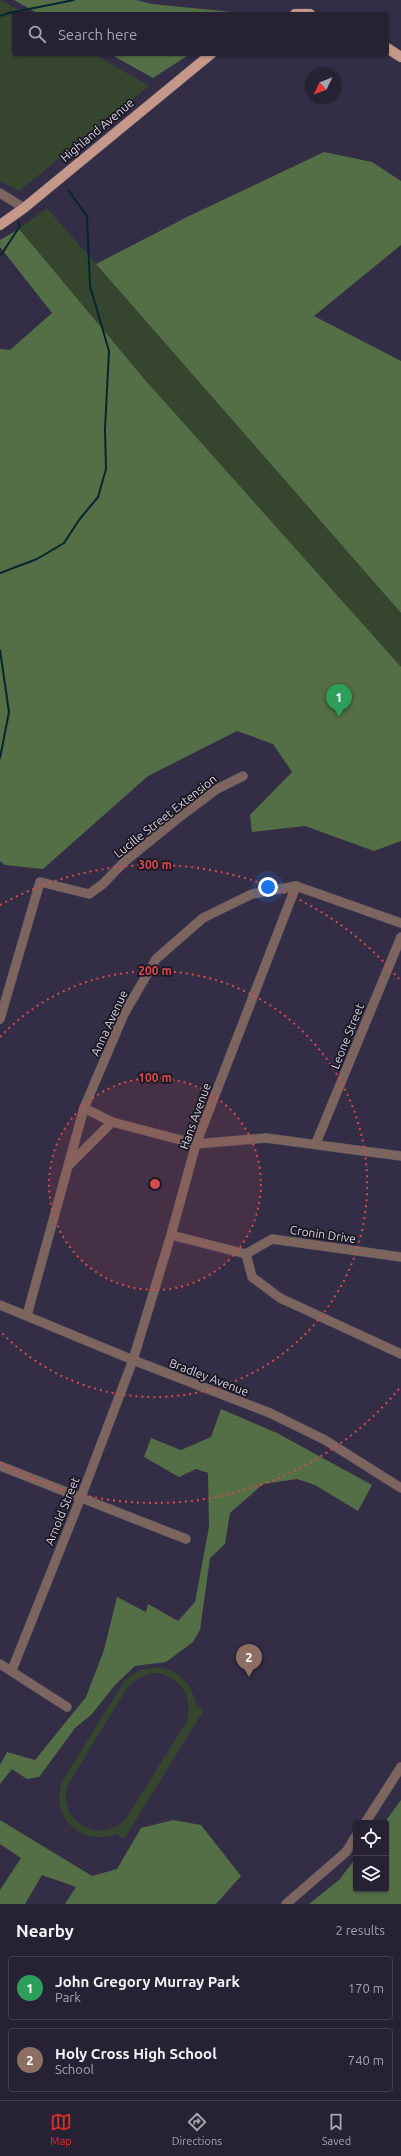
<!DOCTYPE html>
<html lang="en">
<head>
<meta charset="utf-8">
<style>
	body { margin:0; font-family:Ubuntu,sans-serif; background:#2e2a3c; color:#f1f3f6 }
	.controls { position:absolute; right:12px; bottom:12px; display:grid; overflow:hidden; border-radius:4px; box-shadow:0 1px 3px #0004 }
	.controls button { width:36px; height:36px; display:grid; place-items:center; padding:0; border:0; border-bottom:1px solid #423f4f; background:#262234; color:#f1f3f6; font:20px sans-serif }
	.compass { position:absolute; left:305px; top:68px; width:36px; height:36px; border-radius:50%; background:#262234; box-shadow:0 1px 3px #0004; rotate:227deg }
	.you { position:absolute; left:268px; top:887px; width:14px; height:14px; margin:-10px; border:3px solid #fff; border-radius:50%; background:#1a73e8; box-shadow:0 0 0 6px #1a73e833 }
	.badge { display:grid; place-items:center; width:26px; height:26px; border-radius:50%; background:#d93025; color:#fff; font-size:13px; font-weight:700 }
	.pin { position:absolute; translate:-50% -33px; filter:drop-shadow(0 1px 2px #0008) }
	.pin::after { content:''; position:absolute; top:21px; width:14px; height:12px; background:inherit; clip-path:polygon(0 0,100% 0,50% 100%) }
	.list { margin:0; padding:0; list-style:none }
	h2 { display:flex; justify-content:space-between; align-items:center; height:52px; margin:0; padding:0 16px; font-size:17px }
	h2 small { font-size:13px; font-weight:400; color:#a4a4ac }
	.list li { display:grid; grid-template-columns:26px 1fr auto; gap:12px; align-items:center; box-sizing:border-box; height:64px; margin:0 8px 8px; padding:0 8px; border:1px solid #423f4f; border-radius:4px }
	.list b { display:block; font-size:15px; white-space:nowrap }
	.list p { margin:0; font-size:13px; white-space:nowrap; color:#a4a4ac }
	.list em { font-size:13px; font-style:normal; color:#a4a4ac }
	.icon { flex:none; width:22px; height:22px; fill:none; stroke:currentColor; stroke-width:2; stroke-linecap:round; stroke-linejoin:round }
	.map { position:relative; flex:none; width:401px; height:1904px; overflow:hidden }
	.search { position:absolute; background:#262234; box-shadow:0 1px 3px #0004; left:12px; right:12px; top:12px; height:44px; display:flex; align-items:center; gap:10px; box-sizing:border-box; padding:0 14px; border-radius:4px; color:#a4a4ac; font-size:15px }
	.sheet { height:196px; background:#262234 }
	nav { display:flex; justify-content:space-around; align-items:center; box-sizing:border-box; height:56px; border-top:1px solid #423f4f; background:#262234; font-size:11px; color:#a4a4ac }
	nav a { display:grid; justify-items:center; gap:2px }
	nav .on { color:#d93025 }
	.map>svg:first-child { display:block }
</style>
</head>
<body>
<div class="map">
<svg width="401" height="1904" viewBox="0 0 401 1904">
	<rect width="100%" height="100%" fill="#332d45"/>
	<g fill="#36462e" fill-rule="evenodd">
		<polygon points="0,0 27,14 14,14 14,54 94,54 149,86 19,191 0,181"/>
		<polygon points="47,208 401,613 401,813 146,381 19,229"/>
		<path d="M159,1667C180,1671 193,1685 196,1706L204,1710L124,1839L116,1834C81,1847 50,1817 62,1782L125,1680L140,1670ZM153,1673C179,1674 194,1696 187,1721L125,1820C98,1846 56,1820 68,1784L129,1685L142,1676Z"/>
	</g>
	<g fill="#546f46">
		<polygon points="14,0 136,0 152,4 253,14 39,14"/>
		<polygon points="110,54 190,54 153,78"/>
		<polygon points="324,152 372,162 401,181 401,245 314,316 401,361 401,613 96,264 189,216"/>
		<polygon points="19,229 146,381 401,667 401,841 374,851 305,826 252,832 250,815 292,772 273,744 237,731 148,776 43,869 5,865 0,861 0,349 10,350 52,313 0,247 0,240"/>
		<polygon points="221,1409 277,1433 372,1485 358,1511 315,1485 297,1479 263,1484 230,1513 225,1544 210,1558 200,1630 193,1642 166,1662 135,1666 115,1685 91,1715 75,1728 39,1777 27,1779 12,1769 0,1784 0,1765 7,1752 35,1760 86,1697 104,1650 117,1597 146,1612 148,1604 178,1621 195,1602 209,1527 208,1473 196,1469 179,1477 144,1457 151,1438 181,1450 211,1437"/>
		<polygon points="401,1800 401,1904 309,1904 339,1880 356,1858 356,1889 386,1889 386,1823 384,1823"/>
		<polygon points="0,1820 92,1876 117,1869 141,1828 173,1820 201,1825 241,1876 216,1904 65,1904 76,1887 42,1875 25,1904 0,1904 0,1890 21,1858 0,1844"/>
	</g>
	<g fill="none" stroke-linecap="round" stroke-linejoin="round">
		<g stroke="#042630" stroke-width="2">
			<polyline points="0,16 9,13 74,0"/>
			<polyline points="1,255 20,226 18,221"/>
			<polyline points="0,573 37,559 64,543 79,520 98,497 106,469 105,429 109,351 90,286 87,216 68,190"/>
			<polyline points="0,650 9,712 0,758"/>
		</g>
		<g stroke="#514b62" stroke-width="10">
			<g id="minor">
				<polyline points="0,193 24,208"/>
				<polyline points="0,1019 40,882 89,894 103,884 124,862 177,819 217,789 243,776"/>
				<polyline points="84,1108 112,1122"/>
				<polyline points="316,1143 401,937"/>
				<polyline points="69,1165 112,1122 196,1144 266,1138 401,1156"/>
				<polyline points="171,1235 246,1254 252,1277 280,1298 401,1354"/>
				<polyline points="246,1254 272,1239 401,1257"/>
				<polyline points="0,1305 133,1360 270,1413 325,1440 401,1488"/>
				<polyline points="27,1315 84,1108 124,1014 156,959 203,918 252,894 296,886 401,923"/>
				<polyline points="0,1466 186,1539"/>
				<polyline points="0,1664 67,1707"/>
				<polyline points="12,1670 81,1497 133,1360 171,1235 196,1144 296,886"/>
				<polyline points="365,1823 401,1767"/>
				<polyline points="286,1904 346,1852 356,1836"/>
			</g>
		</g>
		<g stroke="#514b62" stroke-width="11">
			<g id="major">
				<polyline points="295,14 310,14"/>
				<polyline points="387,48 401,57"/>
				<polyline points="0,225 24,208 211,54"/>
			</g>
		</g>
		<use href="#minor" stroke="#7c655e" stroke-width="9"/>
		<use href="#major" stroke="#c69889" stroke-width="10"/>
	</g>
	<circle cx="155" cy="1184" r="106" fill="#d64b4e" fill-opacity=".12"/>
	<g fill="none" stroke="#d64b4e" stroke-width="2" stroke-dasharray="2 4">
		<circle cx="155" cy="1184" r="106"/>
		<path d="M0 1037A213 213 0 1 1 0 1331"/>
		<path d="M399 1389A319 319 0 0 1 0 1463M0 905A319 319 0 0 1 399 979"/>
	</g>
	<g text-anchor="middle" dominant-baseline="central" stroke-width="3.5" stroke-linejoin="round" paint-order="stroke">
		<g font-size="12" fill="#d8d5e5" stroke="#1a1722">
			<text transform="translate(97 130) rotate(-40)">Highland Avenue</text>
			<text transform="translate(165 816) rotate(-38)">Lucille Street Extension</text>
			<text transform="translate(109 1023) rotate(-65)">Anna Avenue</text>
			<text transform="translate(347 1036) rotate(-68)">Leone Street</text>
			<text transform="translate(195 1116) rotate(-70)">Hans Avenue</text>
			<text transform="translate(323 1234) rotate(8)">Cronin Drive</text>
			<text transform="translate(209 1377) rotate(21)">Bradley Avenue</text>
			<text transform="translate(62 1511) rotate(-68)">Arnold Street</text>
		</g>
	</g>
	<circle cx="155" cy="1184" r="6" fill="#d64b4e" stroke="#1a1722" stroke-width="2"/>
	<g font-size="12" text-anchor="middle" font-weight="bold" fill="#d64b4e" stroke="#1a1722" stroke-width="3.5" stroke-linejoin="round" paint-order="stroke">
		<text x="155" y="869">300 m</text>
		<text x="155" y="975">200 m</text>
		<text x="155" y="1082">100 m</text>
	</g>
</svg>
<div class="controls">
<button><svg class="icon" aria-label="locate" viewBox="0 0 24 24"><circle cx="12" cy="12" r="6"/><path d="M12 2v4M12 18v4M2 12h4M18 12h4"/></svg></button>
<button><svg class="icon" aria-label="layers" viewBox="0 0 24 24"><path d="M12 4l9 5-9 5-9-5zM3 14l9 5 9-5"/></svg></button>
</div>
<svg class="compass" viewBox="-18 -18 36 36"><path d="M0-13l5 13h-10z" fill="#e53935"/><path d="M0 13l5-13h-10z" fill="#a4a4ac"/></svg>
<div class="you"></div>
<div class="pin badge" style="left:339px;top:717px;background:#2e9e5b">1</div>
<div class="pin badge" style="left:249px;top:1677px;background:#8d6e63">2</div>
<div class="search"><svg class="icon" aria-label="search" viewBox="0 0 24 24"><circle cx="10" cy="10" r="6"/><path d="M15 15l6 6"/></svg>Search here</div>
</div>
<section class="sheet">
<h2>Nearby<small>2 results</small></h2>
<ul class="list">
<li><span class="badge" style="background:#2e9e5b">1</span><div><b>John Gregory Murray Park</b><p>Park</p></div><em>170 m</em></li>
<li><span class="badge" style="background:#8d6e63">2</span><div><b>Holy Cross High School</b><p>School</p></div><em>740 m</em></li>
</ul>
</section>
<nav>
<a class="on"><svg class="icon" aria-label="map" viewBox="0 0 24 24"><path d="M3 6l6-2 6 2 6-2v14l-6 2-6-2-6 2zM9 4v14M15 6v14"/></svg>Map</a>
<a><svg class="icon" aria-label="directions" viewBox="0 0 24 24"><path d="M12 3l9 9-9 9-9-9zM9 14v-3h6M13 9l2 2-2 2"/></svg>Directions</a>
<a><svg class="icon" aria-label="saved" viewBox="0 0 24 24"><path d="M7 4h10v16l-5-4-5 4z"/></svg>Saved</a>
</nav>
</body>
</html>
